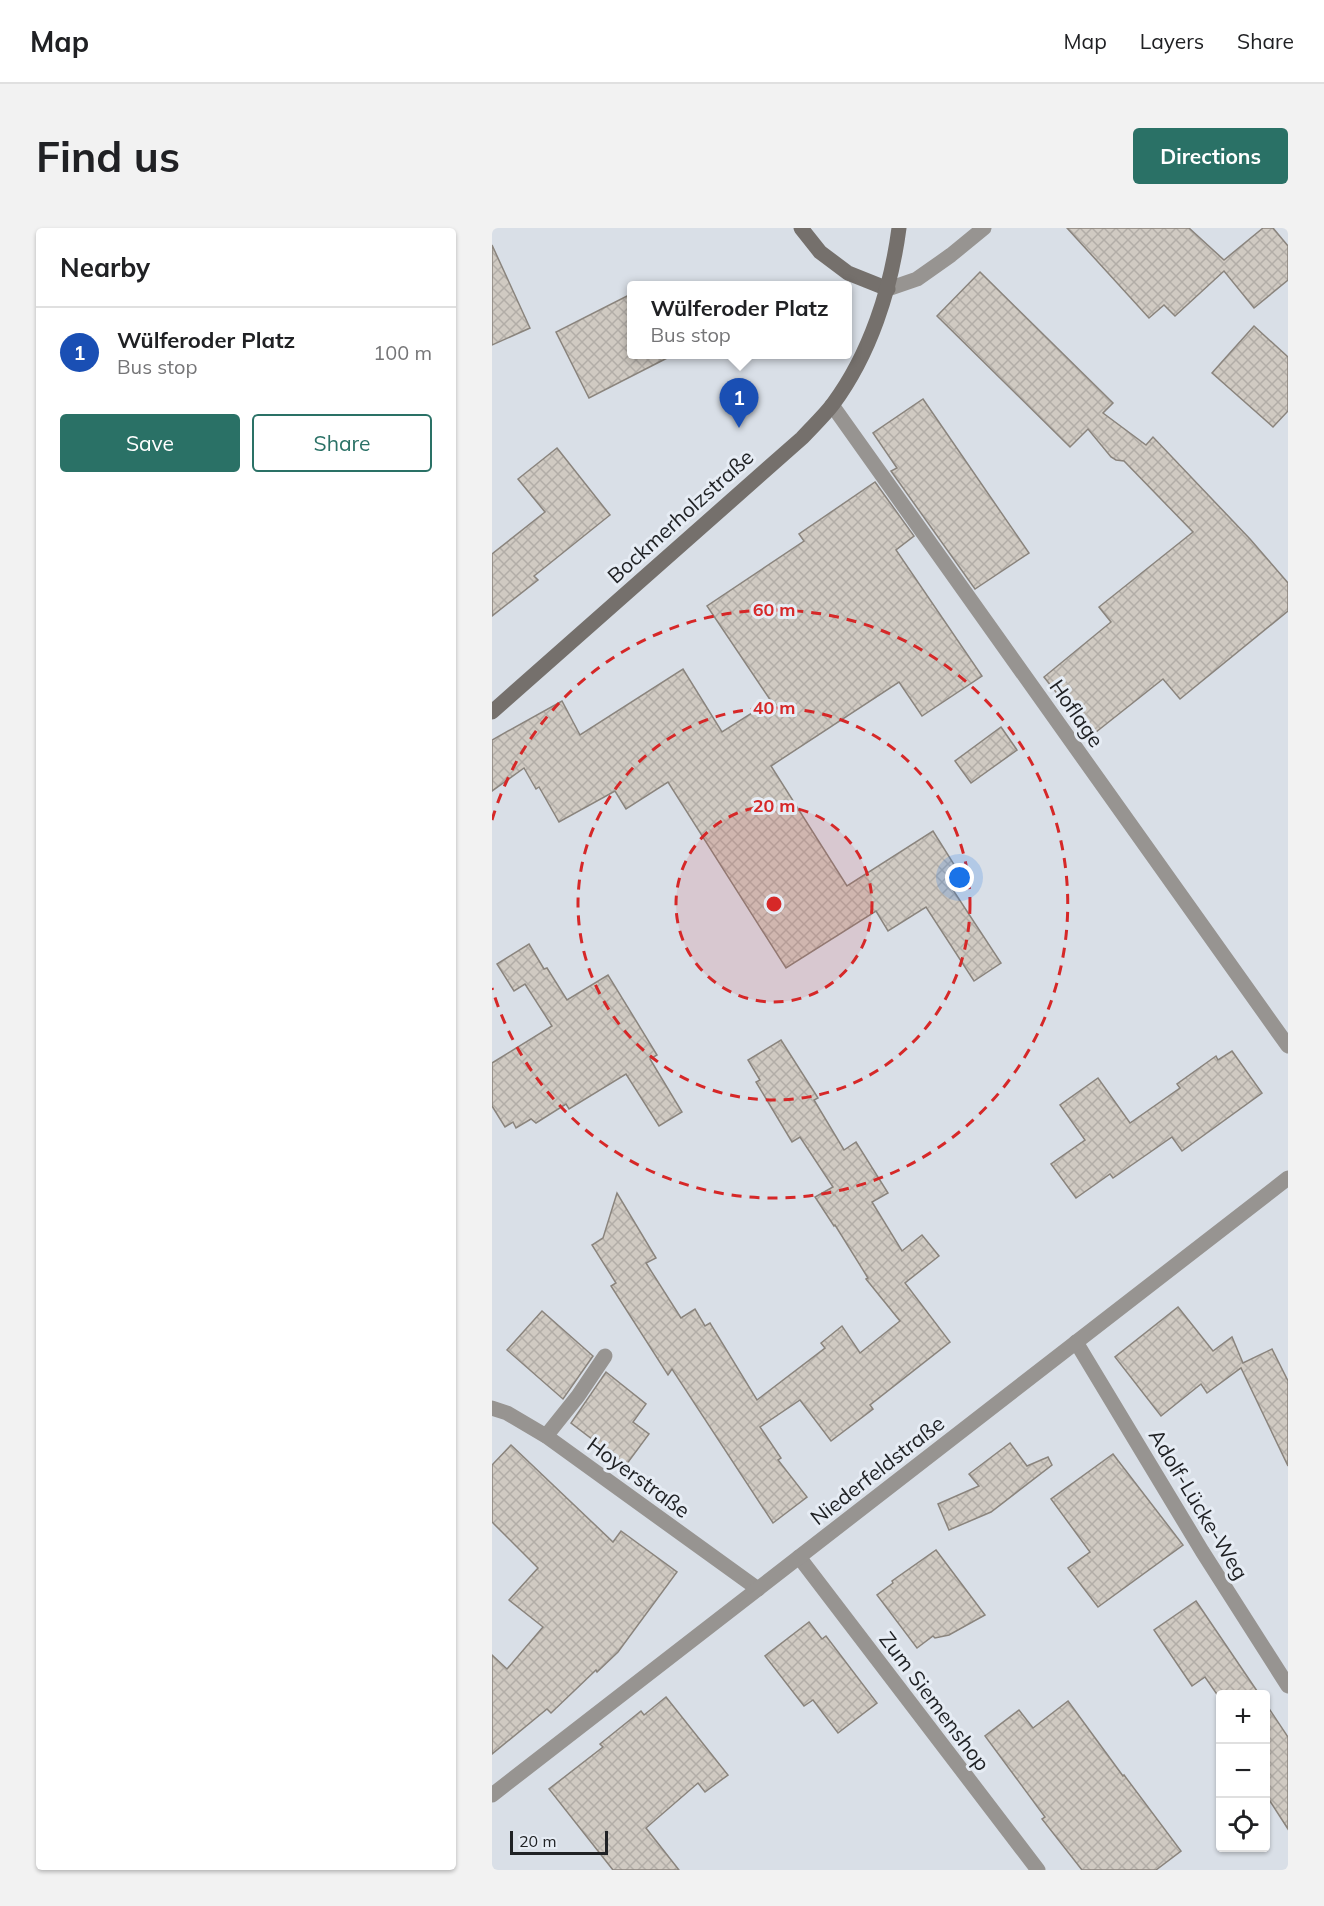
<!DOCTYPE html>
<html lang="en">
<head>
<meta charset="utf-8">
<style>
	body { margin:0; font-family:Mulish,sans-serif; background:#f2f2f2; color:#202124 }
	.controls { position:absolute; right:18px; bottom:18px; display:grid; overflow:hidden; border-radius:6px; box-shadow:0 2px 4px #0004 }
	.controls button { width:54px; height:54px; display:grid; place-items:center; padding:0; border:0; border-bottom:2px solid #e0e0e0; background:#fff; color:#202124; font:30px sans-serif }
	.scale { position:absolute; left:18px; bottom:15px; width:98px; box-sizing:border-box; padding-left:6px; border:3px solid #202225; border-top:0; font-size:16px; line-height:21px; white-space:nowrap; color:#202225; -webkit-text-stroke:4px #e6ecf4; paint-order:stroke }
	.you { position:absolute; left:468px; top:650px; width:21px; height:21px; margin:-15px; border:4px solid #fff; border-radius:50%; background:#1a73e8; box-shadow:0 0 0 9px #1a73e833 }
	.badge { display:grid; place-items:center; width:39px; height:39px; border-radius:50%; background:#2a7166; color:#fff; font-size:20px; font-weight:700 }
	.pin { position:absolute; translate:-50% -50px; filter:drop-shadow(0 2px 3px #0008) }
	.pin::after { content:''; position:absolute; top:32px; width:21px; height:18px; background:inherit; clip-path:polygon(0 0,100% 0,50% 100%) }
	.popup { position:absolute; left:135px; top:53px; width:225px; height:78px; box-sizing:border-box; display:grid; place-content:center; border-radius:6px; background:#fff; filter:drop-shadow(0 2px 4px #0005); font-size:20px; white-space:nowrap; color:#757577 }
	.popup b { font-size:22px; color:#202124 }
	.popup::after { content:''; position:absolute; left:50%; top:100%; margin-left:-12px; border:12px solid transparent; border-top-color:#fff }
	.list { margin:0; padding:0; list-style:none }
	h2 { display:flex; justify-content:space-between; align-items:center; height:78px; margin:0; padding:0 24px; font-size:26px }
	h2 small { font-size:20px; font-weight:400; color:#757577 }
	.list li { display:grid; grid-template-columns:39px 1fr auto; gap:18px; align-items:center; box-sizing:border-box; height:90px; padding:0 24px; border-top:2px solid #e0e0e0 }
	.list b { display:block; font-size:22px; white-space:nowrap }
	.list p { margin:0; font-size:20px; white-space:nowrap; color:#757577 }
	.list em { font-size:20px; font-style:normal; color:#757577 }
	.actions { display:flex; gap:12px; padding:18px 24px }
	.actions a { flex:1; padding:14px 0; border:2px solid #2a7166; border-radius:6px; text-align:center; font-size:21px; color:#2a7166 }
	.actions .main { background:#2a7166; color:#fff }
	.icon { flex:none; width:33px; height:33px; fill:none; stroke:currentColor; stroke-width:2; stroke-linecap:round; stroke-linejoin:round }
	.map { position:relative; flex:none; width:796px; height:1642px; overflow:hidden; border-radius:6px }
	header { display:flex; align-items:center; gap:36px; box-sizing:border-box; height:84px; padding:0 30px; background:#fff; border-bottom:2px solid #e0e0e0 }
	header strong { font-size:28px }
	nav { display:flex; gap:33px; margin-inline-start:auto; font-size:21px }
	.intro { display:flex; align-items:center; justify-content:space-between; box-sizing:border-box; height:144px; padding:0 36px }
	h1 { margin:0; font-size:42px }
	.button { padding:15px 27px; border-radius:6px; background:#2a7166; color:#fff; font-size:21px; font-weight:700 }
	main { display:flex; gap:36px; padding:0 36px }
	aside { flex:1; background:#fff; border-radius:6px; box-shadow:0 2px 4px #0004 }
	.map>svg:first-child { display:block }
</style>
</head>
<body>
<header>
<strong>Map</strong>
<nav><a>Map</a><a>Layers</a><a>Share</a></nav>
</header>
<div class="intro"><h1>Find us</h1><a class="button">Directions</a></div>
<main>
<aside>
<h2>Nearby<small></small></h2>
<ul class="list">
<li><span class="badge" style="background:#1a4fb4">1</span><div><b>Wülferoder Platz</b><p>Bus stop</p></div><em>100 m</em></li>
</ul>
<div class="actions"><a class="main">Save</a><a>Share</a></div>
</aside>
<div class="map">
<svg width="796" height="1642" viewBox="0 0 796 1642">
	<defs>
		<pattern id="building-cross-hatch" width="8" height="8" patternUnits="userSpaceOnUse" patternTransform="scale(1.5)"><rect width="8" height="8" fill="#d0cac2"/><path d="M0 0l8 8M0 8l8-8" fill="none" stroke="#b2ada7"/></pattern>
	</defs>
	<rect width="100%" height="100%" fill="#d9dfe7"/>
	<g fill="url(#building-cross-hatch)" stroke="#8a847d" stroke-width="1.5">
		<polygon points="575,0 697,0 732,32 771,0 781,0 796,18 796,52 762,80 732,43 683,88 672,77 657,90"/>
		<polygon points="0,17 38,100 0,117"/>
		<polygon points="488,44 621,175 611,185 654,217 661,209 758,311 796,355 796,383 688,471 671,451 599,508 552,449 619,394 607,379 701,304 632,233 624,232 619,229 596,201 578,219 445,88"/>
		<polygon points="139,66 139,126 183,126 97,170 64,104"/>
		<polygon points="762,98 796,129 796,183 781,199 720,145"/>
		<polygon points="431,171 537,325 483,361 399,243 405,240 381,205"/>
		<polygon points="65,220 118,287 42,348 46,352 0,388 0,326 53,284 26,251"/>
		<polygon points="383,254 422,308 404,322 490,448 430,488 407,454 279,538 355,658 441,603 473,654 461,662 509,735 482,753 434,679 396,703 384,683 294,740 176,554 134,581 123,563 67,594 47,559 44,561 32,540 0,563 0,512 70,473 88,507 191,441 230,504 279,473 215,378 312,313 307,306"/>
		<polygon points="509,499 525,522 479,555 463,533"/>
		<polygon points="37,716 52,741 55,740 75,772 116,747 165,827 158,831 190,884 167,898 134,846 77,881 74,876 44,895 39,891 24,900 21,894 13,899 0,878 0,835 60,798 33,756 22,763 5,736"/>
		<polygon points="289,812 326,870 322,872 352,922 364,914 396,965 380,974 410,1023 430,1007 447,1028 413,1055 458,1114 378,1177 381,1181 339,1213 308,1172 268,1199 289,1230 286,1232 315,1269 281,1295 180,1141 176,1147 119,1058 124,1055 100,1017 111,1010 125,965 164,1030 154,1035 189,1090 203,1081 213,1098 218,1095 265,1172 333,1120 329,1115 350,1098 368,1125 408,1093 374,1051 376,1050 343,997 342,998 323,969 341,959 308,909 300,914 264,854 268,852 256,832"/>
		<polygon points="740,823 770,865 690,923 680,909 621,950 618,946 584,970 559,936 593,912 568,877 606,850 638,895 688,860 685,856 724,828 726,832"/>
		<polygon points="686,1079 721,1123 740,1109 751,1135 780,1121 796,1153 796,1238 749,1140 715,1165 709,1156 669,1188 623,1129"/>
		<polygon points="50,1083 101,1128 71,1171 15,1122"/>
		<polygon points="114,1144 154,1176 141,1194 157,1206 134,1237 79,1195"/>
		<polygon points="518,1215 535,1238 556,1229 560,1237 499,1284 457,1302 446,1276 487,1258 477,1246"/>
		<polygon points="19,1217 121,1314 129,1303 185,1344 126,1424 105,1444 104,1442 59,1485 55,1481 0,1526 0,1427 15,1441 51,1399 17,1372 46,1340 0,1294 0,1237"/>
		<polygon points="621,1226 691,1317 606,1379 576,1340 598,1324 559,1271"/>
		<polygon points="444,1322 493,1387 457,1407 443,1410 441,1408 425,1420 385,1367 401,1355 400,1353"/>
		<polygon points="704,1373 765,1463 767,1467 729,1467 729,1472 713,1449 700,1458 694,1449 662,1402"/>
		<polygon points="317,1394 330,1411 334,1408 385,1475 346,1505 321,1472 312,1478 273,1428"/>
		<polygon points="174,1469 236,1547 213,1564 206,1555 154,1600 187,1642 121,1642 57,1561 111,1519 108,1516 149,1483 152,1487"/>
		<polygon points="576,1473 631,1548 632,1547 689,1623 664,1642 590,1642 550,1591 553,1589 493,1508 527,1482 541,1500"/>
		<polygon points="774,1476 796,1509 796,1601 774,1567"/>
	</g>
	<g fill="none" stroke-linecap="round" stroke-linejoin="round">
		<polyline stroke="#979491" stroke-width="15" points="54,1208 86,1168 113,1128"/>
		<g stroke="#979491" stroke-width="15">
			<polyline points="396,61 425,51 459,27 492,0"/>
			<polyline points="340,177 796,818"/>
			<polyline points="584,1114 710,1323 796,1458"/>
			<polyline points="0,1180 15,1185 54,1208 266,1361"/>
			<polyline points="307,1329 546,1642"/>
			<polyline points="0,1567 796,950"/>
		</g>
		<g stroke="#75706c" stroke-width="15">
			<polyline points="309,0 328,24 356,45 396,61"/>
			<path d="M0,484L310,210C320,199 332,188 341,176C378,126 399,61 407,0"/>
		</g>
	</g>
	<circle cx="282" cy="676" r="98" fill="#d62828" fill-opacity=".12"/>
	<g fill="none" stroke="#d62828" stroke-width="3" stroke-dasharray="10 8">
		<circle cx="282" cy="676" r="98"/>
		<circle cx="282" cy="676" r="196"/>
		<path d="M0 592A294 294 0 1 1 0 760"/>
	</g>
	<g text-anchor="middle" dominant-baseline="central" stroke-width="6" stroke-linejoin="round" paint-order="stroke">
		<g font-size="21" fill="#202225" stroke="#e6ecf4">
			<text transform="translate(188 288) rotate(-42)">Bockmerholzstraße</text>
			<text transform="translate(585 485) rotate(55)">Hoflage</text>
			<text transform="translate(385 1242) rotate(-38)">Niederfeldstraße</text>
			<text transform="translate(147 1249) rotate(36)">Hoyerstraße</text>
			<text transform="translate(707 1276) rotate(59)">Adolf-Lücke-Weg</text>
			<text transform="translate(443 1473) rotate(53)">Zum Siemenshop</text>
		</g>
	</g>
	<circle cx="282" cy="676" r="9" fill="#d62828" stroke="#e6ecf4" stroke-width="3"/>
	<g font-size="18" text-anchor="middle" font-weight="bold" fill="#d62828" stroke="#e6ecf4" stroke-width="6" stroke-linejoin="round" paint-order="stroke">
		<text x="282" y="388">60 m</text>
		<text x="282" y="486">40 m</text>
		<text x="282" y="584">20 m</text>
	</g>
</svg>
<div class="controls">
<button>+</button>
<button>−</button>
<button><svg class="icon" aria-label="locate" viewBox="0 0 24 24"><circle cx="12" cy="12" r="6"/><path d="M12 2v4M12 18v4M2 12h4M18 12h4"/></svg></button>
</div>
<div class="scale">20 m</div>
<div class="you"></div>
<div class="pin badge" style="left:247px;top:200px;background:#1a4fb4">1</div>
<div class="popup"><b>Wülferoder Platz</b>Bus stop</div>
</div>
</main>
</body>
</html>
